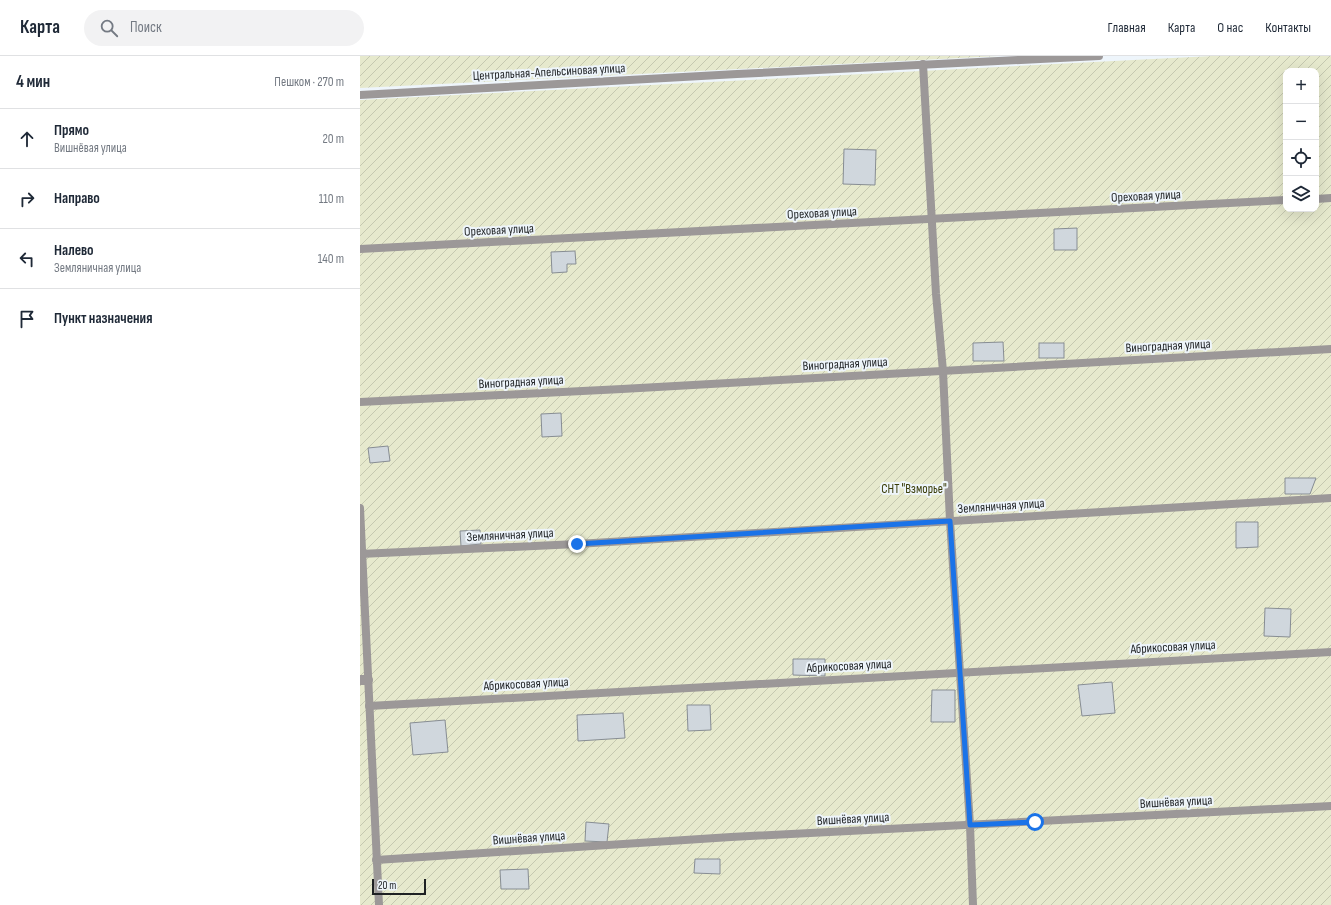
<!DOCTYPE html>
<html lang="ru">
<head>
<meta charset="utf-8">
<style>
	body { margin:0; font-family:"Sofia Sans Condensed",sans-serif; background:#f2f2f3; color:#1f2937 }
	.controls { position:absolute; right:12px; top:12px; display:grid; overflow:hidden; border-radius:8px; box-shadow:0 4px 16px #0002 }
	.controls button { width:36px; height:36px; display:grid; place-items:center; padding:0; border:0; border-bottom:1px solid #e0e1e3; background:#fff; color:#1f2937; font:20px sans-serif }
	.scale { position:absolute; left:12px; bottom:10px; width:54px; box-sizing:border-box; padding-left:4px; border:2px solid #1e2123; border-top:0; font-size:11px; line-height:14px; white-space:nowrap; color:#1e2123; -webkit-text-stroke:3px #eef5fb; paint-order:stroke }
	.stop { position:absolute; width:12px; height:12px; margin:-9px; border:3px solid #1a73e8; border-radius:50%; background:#fff }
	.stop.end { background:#1a73e8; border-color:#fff; box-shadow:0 1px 4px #0008 }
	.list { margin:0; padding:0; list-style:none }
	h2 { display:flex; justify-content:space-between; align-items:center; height:52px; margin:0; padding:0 16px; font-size:17px }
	h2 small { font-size:13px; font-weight:400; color:#747a83 }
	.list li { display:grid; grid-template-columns:26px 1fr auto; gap:12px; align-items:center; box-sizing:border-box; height:60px; padding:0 16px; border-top:1px solid #e0e1e3 }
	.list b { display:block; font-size:15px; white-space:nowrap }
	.list p { margin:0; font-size:13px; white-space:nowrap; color:#747a83 }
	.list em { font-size:13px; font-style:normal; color:#747a83 }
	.icon { flex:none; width:22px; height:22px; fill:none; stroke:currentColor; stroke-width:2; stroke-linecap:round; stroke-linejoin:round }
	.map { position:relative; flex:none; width:971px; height:849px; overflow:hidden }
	header { display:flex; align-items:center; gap:24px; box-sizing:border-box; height:56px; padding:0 20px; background:#fff; border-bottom:1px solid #e0e1e3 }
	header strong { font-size:19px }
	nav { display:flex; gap:22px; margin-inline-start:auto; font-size:14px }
	.search { width:280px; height:36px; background:#f2f2f3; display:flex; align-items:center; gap:10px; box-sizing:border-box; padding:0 14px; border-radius:22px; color:#747a83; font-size:15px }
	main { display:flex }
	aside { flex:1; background:#fff }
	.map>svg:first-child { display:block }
</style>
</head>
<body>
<header>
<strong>Карта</strong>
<div class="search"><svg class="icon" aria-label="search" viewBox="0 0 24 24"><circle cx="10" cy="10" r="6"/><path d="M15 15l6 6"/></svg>Поиск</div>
<nav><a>Главная</a><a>Карта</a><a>О нас</a><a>Контакты</a></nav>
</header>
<main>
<aside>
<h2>4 мин<small>Пешком · 270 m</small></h2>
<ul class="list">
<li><svg class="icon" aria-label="ahead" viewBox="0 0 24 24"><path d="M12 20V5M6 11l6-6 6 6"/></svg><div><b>Прямо</b><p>Вишнёвая улица</p></div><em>20 m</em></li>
<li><svg class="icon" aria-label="right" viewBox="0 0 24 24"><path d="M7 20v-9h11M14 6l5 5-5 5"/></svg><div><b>Направо</b></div><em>110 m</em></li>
<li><svg class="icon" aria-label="left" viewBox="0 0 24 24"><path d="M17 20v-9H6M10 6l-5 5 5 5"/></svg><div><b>Налево</b><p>Земляничная улица</p></div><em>140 m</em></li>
<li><svg class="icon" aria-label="arrive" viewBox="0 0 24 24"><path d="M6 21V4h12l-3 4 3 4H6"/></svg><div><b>Пункт назначения</b></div></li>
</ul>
</aside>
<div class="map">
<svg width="971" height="849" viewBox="0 0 971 849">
	<defs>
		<pattern id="garden-furrows" width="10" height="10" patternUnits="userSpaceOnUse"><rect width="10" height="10" fill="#e6e9cd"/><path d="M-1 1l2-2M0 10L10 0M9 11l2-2" fill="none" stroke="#c5c8b0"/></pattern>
	</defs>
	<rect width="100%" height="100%" fill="#eef5fb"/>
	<g fill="url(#garden-furrows)" fill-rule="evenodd">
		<polygon points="0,0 640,0 0,32"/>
		<path d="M852,0H971V849H0V44ZM926,15H956V153H926Z"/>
	</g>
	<g fill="#d0d7dd" stroke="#878d93">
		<polygon points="484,93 516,94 515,129 483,128"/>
		<polygon points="717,172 717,194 694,194 694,173"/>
		<polygon points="215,195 216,208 207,208 207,216 192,217 191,196"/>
		<polygon points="643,286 644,305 613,305 613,287"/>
		<rect x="679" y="287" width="25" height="15"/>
		<polygon points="201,357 202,380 182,381 181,358"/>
		<polygon points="28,390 30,405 10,407 8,392"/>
		<polygon points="925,422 956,422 950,438 925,438"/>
		<polygon points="876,466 898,466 898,491 876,492"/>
		<polygon points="120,474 121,488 101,490 100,475"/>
		<polygon points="905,552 931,553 930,581 904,580"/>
		<polygon points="433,603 465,603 465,620 433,619"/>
		<polygon points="752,626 755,657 722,660 718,629"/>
		<polygon points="572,634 595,634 595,666 571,666"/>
		<polygon points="327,649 350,649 351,674 328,675"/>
		<polygon points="263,657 265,682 218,685 217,659"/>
		<polygon points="85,664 88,696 53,699 50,667"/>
		<polygon points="226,766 249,768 247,786 225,785"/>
		<polygon points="335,803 360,803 360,818 334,817"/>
		<polygon points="168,813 169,833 141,833 140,814"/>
	</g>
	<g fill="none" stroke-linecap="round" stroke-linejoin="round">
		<g stroke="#9c9898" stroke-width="8">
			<polyline points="563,8 576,238 583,315 590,465 610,769 613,849"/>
			<polyline points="0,39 377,18 739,0"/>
			<polyline points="956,143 971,142"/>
			<polyline points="0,193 926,144"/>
			<polyline points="0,346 262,333 971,293"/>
			<polyline points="0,452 19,849"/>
			<polyline points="0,498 217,488 971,442"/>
			<polyline points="9,650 971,596"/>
			<polyline points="16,804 371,781 971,750"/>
		</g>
		<polyline stroke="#9c9898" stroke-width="10" points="0,624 8,624"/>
	</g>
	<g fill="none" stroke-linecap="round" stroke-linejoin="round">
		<polyline stroke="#1a73e8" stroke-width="5" points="217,488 590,465 610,769 675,766"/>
	</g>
	<g text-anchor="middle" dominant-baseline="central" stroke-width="4" stroke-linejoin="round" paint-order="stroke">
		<g font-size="13" fill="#1e2123" stroke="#eef5fb">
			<text transform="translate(189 16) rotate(-3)">Центральная-Апельсиновая улица</text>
			<text transform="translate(786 140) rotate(-3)">Ореховая улица</text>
			<text transform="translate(462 157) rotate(-3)">Ореховая улица</text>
			<text transform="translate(139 174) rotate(-3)">Ореховая улица</text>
			<text transform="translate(808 290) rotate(-3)">Виноградная улица</text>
			<text transform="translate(485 308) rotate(-3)">Виноградная улица</text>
			<text transform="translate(161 326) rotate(-3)">Виноградная улица</text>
			<text transform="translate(641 450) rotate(-4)">Земляничная улица</text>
			<text transform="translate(150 479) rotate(-3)">Земляничная улица</text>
			<text transform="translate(813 591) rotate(-3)">Абрикосовая улица</text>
			<text transform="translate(489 610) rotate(-3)">Абрикосовая улица</text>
			<text transform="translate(166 628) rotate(-3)">Абрикосовая улица</text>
			<text transform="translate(816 746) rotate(-3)">Вишнёвая улица</text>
			<text transform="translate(493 763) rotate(-3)">Вишнёвая улица</text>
			<text transform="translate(169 782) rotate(-4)">Вишнёвая улица</text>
		</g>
		<g font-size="13" fill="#393c07" stroke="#eef5fb">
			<text x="554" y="433">СНТ "Взморье"</text>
		</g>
	</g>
</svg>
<div class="controls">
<button>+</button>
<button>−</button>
<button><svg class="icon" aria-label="locate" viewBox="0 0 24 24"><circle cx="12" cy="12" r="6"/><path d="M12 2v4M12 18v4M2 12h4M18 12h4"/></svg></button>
<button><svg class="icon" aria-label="layers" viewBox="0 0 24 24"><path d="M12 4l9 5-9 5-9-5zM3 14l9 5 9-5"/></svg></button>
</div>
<div class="scale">20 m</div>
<div class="stop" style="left:675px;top:766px"></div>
<div class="stop end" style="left:217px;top:488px"></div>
</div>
</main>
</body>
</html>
